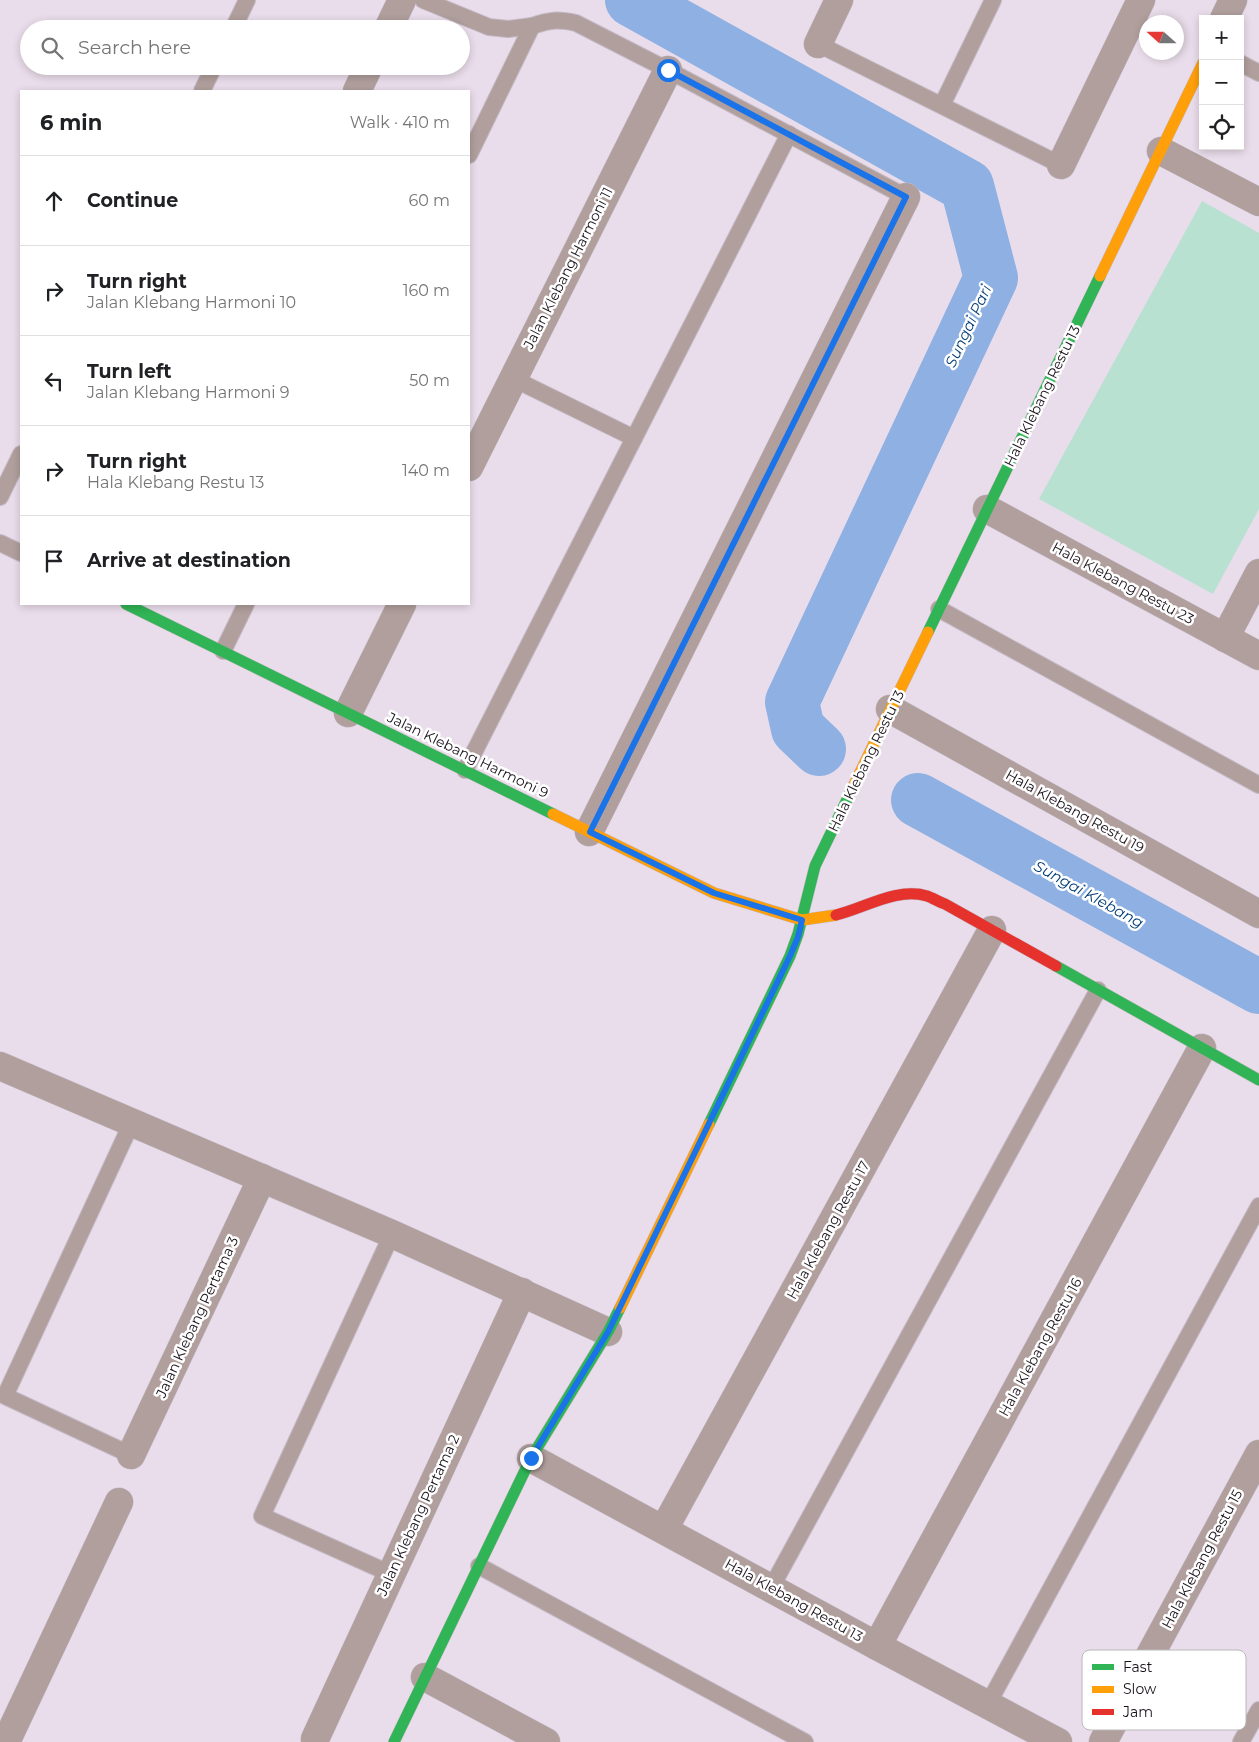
<!DOCTYPE html>
<html lang="en">
<head>
<meta charset="utf-8">
<style>
	body { margin:0; font-family:Montserrat,sans-serif; background:#f6f6f6; color:#202124 }
	.controls { position:absolute; right:15px; top:15px; display:grid; overflow:hidden; border-radius:0px; box-shadow:0 2px 8px #0003 }
	.controls button { width:45px; height:45px; display:grid; place-items:center; padding:0; border:0; border-bottom:1px solid #e0e0e0; background:#fff; color:#202124; font:25px sans-serif }
	.compass { position:absolute; left:1139px; top:15px; width:45px; height:45px; border-radius:50%; background:#fff; box-shadow:0 2px 8px #0003; rotate:291deg }
	.stop { position:absolute; width:15px; height:15px; margin:-11px; border:4px solid #1a73e8; border-radius:50%; background:#fff }
	.stop.end { background:#1a73e8; border-color:#fff; box-shadow:0 1px 5px #0008 }
	.list { margin:0; padding:0; list-style:none }
	h2 { display:flex; justify-content:space-between; align-items:center; height:65px; margin:0; padding:0 20px; font-size:21px }
	h2 small { font-size:16px; font-weight:400; color:#757577 }
	.list li { display:grid; grid-template-columns:32px 1fr auto; gap:15px; align-items:center; box-sizing:border-box; height:90px; padding:0 20px; border-top:1px solid #e0e0e0 }
	.list b { display:block; font-size:19px; white-space:nowrap }
	.list p { margin:0; font-size:16px; white-space:nowrap; color:#757577 }
	.list em { font-size:16px; font-style:normal; color:#757577 }
	.icon { flex:none; width:28px; height:28px; fill:none; stroke:currentColor; stroke-width:2; stroke-linecap:round; stroke-linejoin:round }
	.map { position:relative; flex:none; width:1259px; height:1742px; overflow:hidden }
	.search { position:absolute; background:#fff; box-shadow:0 2px 8px #0003; left:20px; top:20px; width:450px; height:55px; display:flex; align-items:center; gap:12px; box-sizing:border-box; padding:0 18px; border-radius:28px; color:#757577; font-size:19px }
	.panel { position:absolute; background:#fff; box-shadow:0 2px 8px #0003; left:20px; top:90px; width:450px; height:515px; border-radius:0px }
	.map>svg:first-child { display:block }
</style>
</head>
<body>
<div class="map">
<svg width="1259" height="1742" viewBox="0 0 1259 1742">
	<rect width="100%" height="100%" fill="#eaddeb"/>
	<polygon fill="#b8e1d1" points="1202,201 1259,233 1259,509 1213,594 1039,499"/>
	<g fill="none" stroke-linecap="round" stroke-linejoin="round">
		<g stroke="#8eb0e2" stroke-width="54">
			<polyline points="632,0 967,186 991,278 792,702 798,729 819,749"/>
			<polyline points="918,800 1259,987"/>
		</g>
		<g stroke="#c4b9c5" stroke-width="18">
			<g id="lane">
				<polyline points="423,0 489,27 508,29 532,26"/>
				<polyline points="233,29 247,0"/>
				<polyline points="818,44 1061,165"/>
				<polyline points="1240,63 1259,73"/>
				<polyline points="202,91 214,66"/>
				<polyline points="942,105 993,0"/>
				<path d="M469,155L532,26C549,20 558,19 576,23L668,70L906,197"/>
				<polyline points="512,378 634,438"/>
				<polyline points="0,497 21,454"/>
				<polyline points="0,543 21,553"/>
				<polyline points="939,609 1259,785"/>
				<polyline points="223,651 246,604"/>
				<polyline points="465,770 789,134"/>
				<polyline points="131,1455 5,1396 132,1122"/>
				<polyline points="479,1566 805,1742"/>
				<polyline points="391,1574 262,1516 392,1234"/>
				<polyline points="771,1588 1098,990"/>
				<polyline points="988,1704 1259,1206"/>
				<polyline points="1241,1742 1259,1710"/>
			</g>
		</g>
		<g stroke="#c4b9c5" stroke-width="29">
			<g id="street">
				<polyline points="1224,19 1233,0"/>
				<polyline points="388,29 402,0"/>
				<polyline points="818,44 839,0"/>
				<polyline points="357,91 369,66"/>
				<polyline points="1161,151 1259,202"/>
				<polyline points="1061,165 1141,0"/>
				<polyline points="469,467 668,70"/>
				<polyline points="987,509 1259,656"/>
				<polyline points="1225,638 1259,573"/>
				<polyline points="890,709 1259,914"/>
				<polyline points="348,713 402,604"/>
				<polyline points="589,832 906,197"/>
				<polyline points="0,1066 392,1234 608,1332"/>
				<polyline points="131,1455 262,1178"/>
				<polyline points="531,1458 877,1646 1058,1742"/>
				<polyline points="664,1529 992,930"/>
				<polyline points="877,1646 1202,1048"/>
				<polyline points="425,1677 546,1742"/>
				<polyline points="315,1739 522,1292"/>
				<polyline points="6,1742 119,1502"/>
				<polyline points="1103,1742 1259,1454"/>
			</g>
		</g>
		<g stroke="#c4b9c5" stroke-width="12">
			<g id="fast">
				<polyline points="126,604 553,814"/>
				<polyline points="928,632 1100,276"/>
				<polyline points="1056,966 1259,1080"/>
				<polyline points="709,1124 790,956 798,934 815,866 854,785"/>
				<polyline points="394,1742 531,1458 608,1332 620,1308"/>
			</g>
		</g>
		<g stroke="#c4b9c5" stroke-width="12">
			<g id="slow">
				<polyline points="1100,276 1203,63"/>
				<polyline points="854,785 928,632"/>
				<polyline points="553,814 714,893 802,920 836,915"/>
				<polyline points="620,1308 709,1124"/>
			</g>
		</g>
		<g stroke="#c4b9c5" stroke-width="12">
			<path id="jam" d="M836,915C865,908 897,887 927,896C933,898 939,902 945,904L1056,966"/>
		</g>
		<use href="#lane" stroke="#b09f9c" stroke-width="16"/>
		<use href="#street" stroke="#b09f9c" stroke-width="28"/>
		<use href="#fast" stroke="#30b455" stroke-width="11"/>
		<use href="#slow" stroke="#ff9f0a" stroke-width="11"/>
		<use href="#jam" stroke="#e5322d" stroke-width="11"/>
	</g>
	<g fill="none" stroke-linecap="round" stroke-linejoin="round">
		<polyline stroke="#1a73e8" stroke-width="6" points="531,1458 608,1332 790,956 798,937 802,920 714,893 590,832 906,197 668,70"/>
	</g>
	<g text-anchor="middle" dominant-baseline="central" stroke-width="5" stroke-linejoin="round" paint-order="stroke">
		<g font-size="14" fill="#19111a" stroke="#fff">
			<text transform="translate(568 268) rotate(-63)">Jalan Klebang Harmoni 11</text>
			<text transform="translate(1042 396) rotate(-64)">Hala Klebang Restu 13</text>
			<text transform="translate(1123 583) rotate(28)">Hala Klebang Restu 23</text>
			<text transform="translate(468 755) rotate(26)">Jalan Klebang Harmoni 9</text>
			<text transform="translate(866 761) rotate(-64)">Hala Klebang Restu 13</text>
			<text transform="translate(1075 811) rotate(29)">Hala Klebang Restu 19</text>
			<text transform="translate(828 1230) rotate(-61)">Hala Klebang Restu 17</text>
			<text transform="translate(197 1317) rotate(-65)">Jalan Klebang Pertama 3</text>
			<text transform="translate(1040 1347) rotate(-61)">Hala Klebang Restu 16</text>
			<text transform="translate(418 1515) rotate(-65)">Jalan Klebang Pertama 2</text>
			<text transform="translate(1202 1559) rotate(-62)">Hala Klebang Restu 15</text>
			<text transform="translate(794 1600) rotate(29)">Hala Klebang Restu 13</text>
		</g>
		<g font-size="15" font-style="italic" fill="#003c76" stroke="#fff">
			<text transform="translate(968 326) rotate(-65)">Sungai Pari</text>
			<text transform="translate(1089 894) rotate(29)">Sungai Klebang</text>
		</g>
	</g>
	<rect x="1082" y="1650" width="164" height="80" rx="8" fill="#fff" stroke="#bab8ba" stroke-width="1"/>
	<rect x="1092" y="1664" width="22" height="6" fill="#30b455"/>
	<rect x="1092" y="1686" width="22" height="7" fill="#ff9f0a"/>
	<rect x="1092" y="1709" width="22" height="6" fill="#e5322d"/>
	<g font-size="14" fill="#19111a">
		<text x="1123" y="1672">Fast</text>
		<text x="1123" y="1694">Slow</text>
		<text x="1123" y="1717">Jam</text>
	</g>
</svg>
<div class="controls">
<button>+</button>
<button>−</button>
<button><svg class="icon" aria-label="locate" viewBox="0 0 24 24"><circle cx="12" cy="12" r="6"/><path d="M12 2v4M12 18v4M2 12h4M18 12h4"/></svg></button>
</div>
<svg class="compass" viewBox="-18 -18 36 36"><path d="M0-13l5 13h-10z" fill="#e53935"/><path d="M0 13l5-13h-10z" fill="#757577"/></svg>
<div class="stop" style="left:668px;top:70px"></div>
<div class="stop end" style="left:531px;top:1458px"></div>
<div class="search"><svg class="icon" aria-label="search" viewBox="0 0 24 24"><circle cx="10" cy="10" r="6"/><path d="M15 15l6 6"/></svg>Search here</div>
<section class="panel">
<h2>6 min<small>Walk · 410 m</small></h2>
<ul class="list">
<li><svg class="icon" aria-label="ahead" viewBox="0 0 24 24"><path d="M12 20V5M6 11l6-6 6 6"/></svg><div><b>Continue</b></div><em>60 m</em></li>
<li><svg class="icon" aria-label="right" viewBox="0 0 24 24"><path d="M7 20v-9h11M14 6l5 5-5 5"/></svg><div><b>Turn right</b><p>Jalan Klebang Harmoni 10</p></div><em>160 m</em></li>
<li><svg class="icon" aria-label="left" viewBox="0 0 24 24"><path d="M17 20v-9H6M10 6l-5 5 5 5"/></svg><div><b>Turn left</b><p>Jalan Klebang Harmoni 9</p></div><em>50 m</em></li>
<li><svg class="icon" aria-label="right" viewBox="0 0 24 24"><path d="M7 20v-9h11M14 6l5 5-5 5"/></svg><div><b>Turn right</b><p>Hala Klebang Restu 13</p></div><em>140 m</em></li>
<li><svg class="icon" aria-label="arrive" viewBox="0 0 24 24"><path d="M6 21V4h12l-3 4 3 4H6"/></svg><div><b>Arrive at destination</b></div></li>
</ul>
</section>
</div>
</body>
</html>
